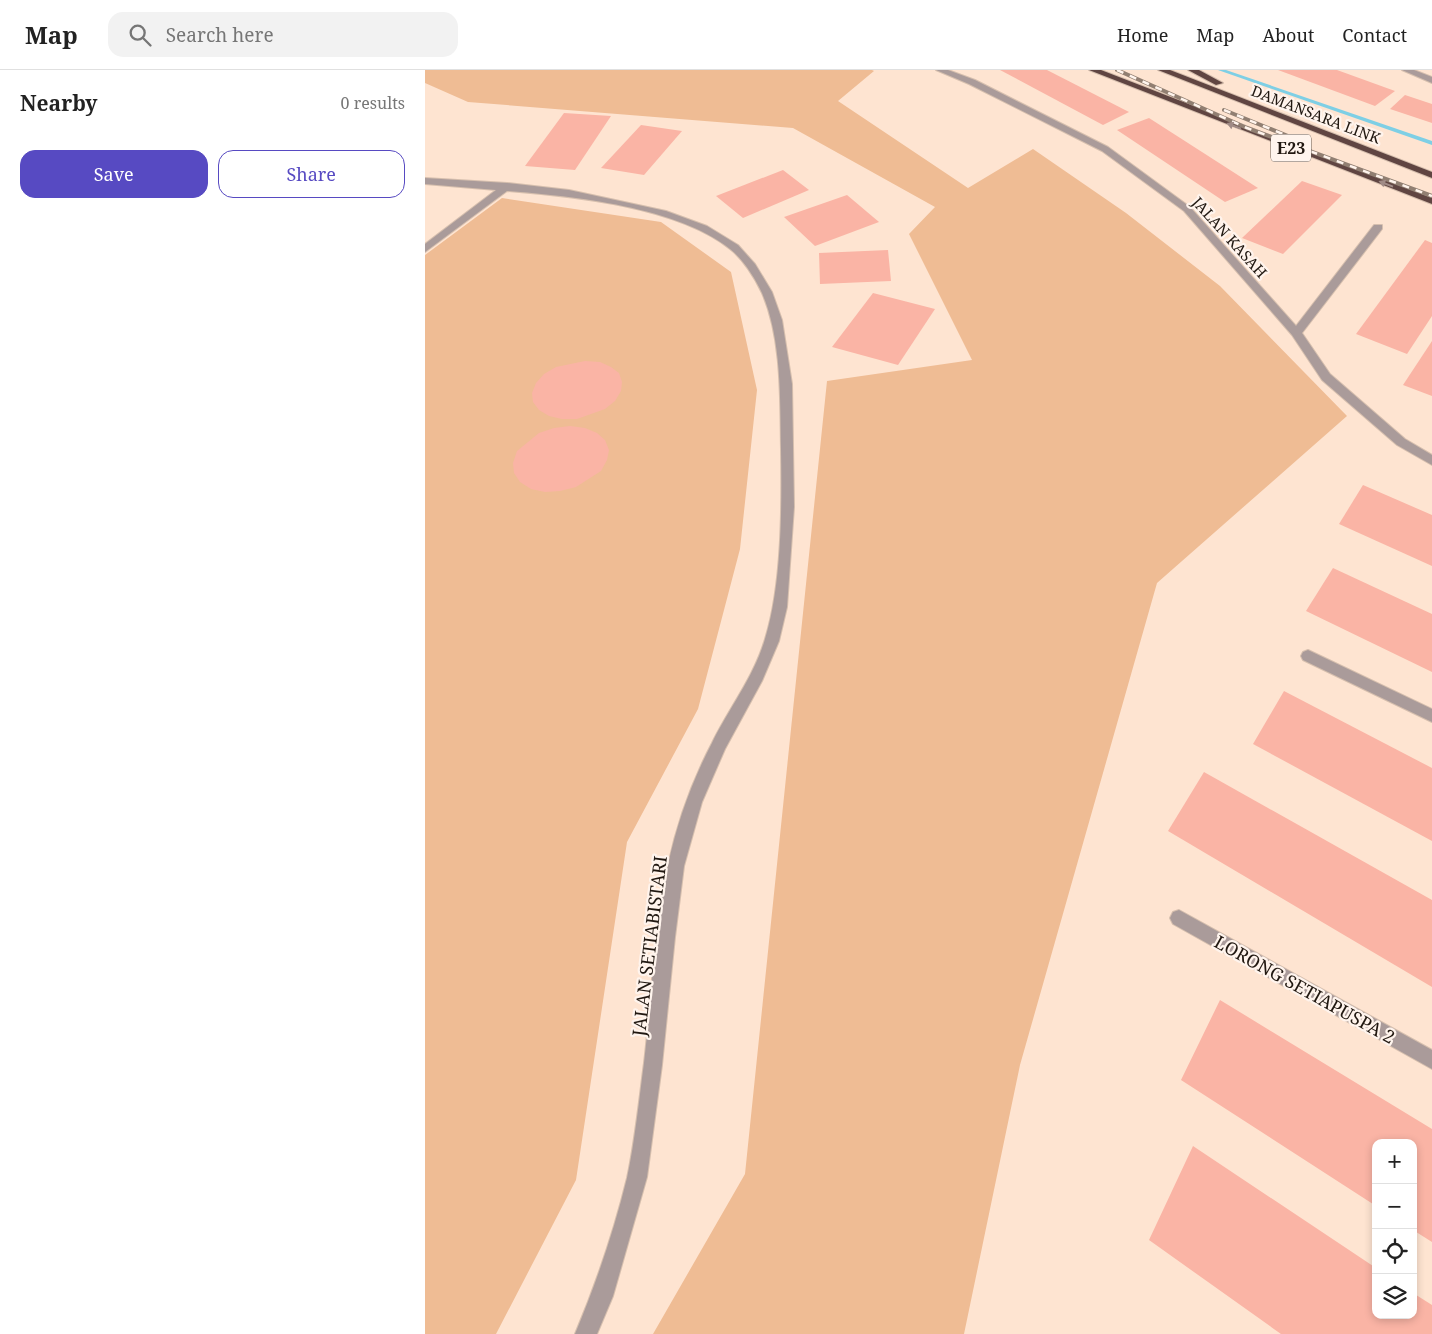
<!DOCTYPE html>
<html lang="en">
<head>
<meta charset="utf-8">
<style>
	body { margin:0; font-family:"Noto Serif",serif; background:#f2f2f2; color:#222 }
	.controls { position:absolute; right:15px; bottom:15px; display:grid; overflow:hidden; border-radius:10px; box-shadow:0 2px 8px #0003 }
	.controls button { width:45px; height:45px; display:grid; place-items:center; padding:0; border:0; border-bottom:1px solid #e0e0e0; background:#fff; color:#222; font:25px sans-serif }
	.list { margin:0; padding:0; list-style:none }
	h2 { display:flex; justify-content:space-between; align-items:center; height:65px; margin:0; padding:0 20px; font-size:21px }
	h2 small { font-size:16px; font-weight:400; color:#767676 }
	.actions { display:flex; gap:10px; padding:15px 20px }
	.actions a { flex:1; padding:11px 0; border:1px solid #574ac2; border-radius:15px; text-align:center; font-size:18px; color:#574ac2 }
	.actions .main { background:#574ac2; color:#fff }
	.icon { flex:none; width:28px; height:28px; fill:none; stroke:currentColor; stroke-width:2; stroke-linecap:round; stroke-linejoin:round }
	.map { position:relative; flex:none; width:1007px; height:1264px; overflow:hidden }
	header { display:flex; align-items:center; gap:30px; box-sizing:border-box; height:70px; padding:0 25px; background:#fff; border-bottom:1px solid #e0e0e0 }
	header strong { font-size:24px }
	nav { display:flex; gap:28px; margin-inline-start:auto; font-size:18px }
	.search { width:350px; height:45px; background:#f2f2f2; display:flex; align-items:center; gap:12px; box-sizing:border-box; padding:0 18px; border-radius:15px; color:#767676; font-size:19px }
	main { display:flex }
	aside { flex:1; background:#fff }
	.map>svg:first-child { display:block }
</style>
</head>
<body>
<header>
<strong>Map</strong>
<div class="search"><svg class="icon" aria-label="search" viewBox="0 0 24 24"><circle cx="10" cy="10" r="6"/><path d="M15 15l6 6"/></svg>Search here</div>
<nav><a>Home</a><a>Map</a><a>About</a><a>Contact</a></nav>
</header>
<main>
<aside>
<h2>Nearby<small>0 results</small></h2>
<ul class="list">
</ul>
<div class="actions"><a class="main">Save</a><a>Share</a></div>
</aside>
<div class="map">
<svg width="1007" height="1264" viewBox="0 0 1007 1264">
	<rect width="100%" height="100%" fill="#fee4d1"/>
	<g fill="#efbc94">
		<polygon points="0,0 447,0 449,1 413,31 543,118 608,79 701,143 795,216 922,346 732,513 595,995 539,1264 228,1264 320,1104 402,311 547,290 484,164 510,137 368,58 43,32 0,13"/>
		<polygon points="77,128 236,152 306,202 332,320 315,479 273,639 202,772 151,1110 71,1264 0,1264 0,185"/>
	</g>
	<g fill="none" stroke-linecap="round" stroke-linejoin="round">
		<polygon fill="#7ecfe5" fill-rule="evenodd" points="793,0 801,0 1007,71 1007,75"/>
	</g>
	<g fill="#fab4a5">
		<polygon points="575,0 622,0 704,42 678,55"/>
		<polygon points="853,0 912,0 970,21 950,36"/>
		<polygon points="980,25 1007,34 1007,53 965,39"/>
		<polygon points="139,43 186,46 150,100 100,96"/>
		<polygon points="724,48 777,82 833,118 800,132 692,60"/>
		<polygon points="216,55 257,61 219,105 176,98"/>
		<polygon points="358,100 384,120 318,148 291,126"/>
		<polygon points="877,111 917,125 858,184 817,168"/>
		<polygon points="422,125 454,152 390,176 359,147"/>
		<polygon points="1000,170 1007,173 1007,246 982,284 931,264"/>
		<polygon points="463,180 466,211 395,214 394,183"/>
		<polygon points="448,223 510,239 473,295 407,277"/>
		<polygon points="1007,271 1007,326 978,315"/>
		<polygon points="160,291 175,292 186,297 194,303 197,312 196,321 190,331 180,339 152,349 137,349 124,346 114,340 108,332 107,323 111,313 119,304 131,297"/>
		<polygon points="145,356 160,358 172,363 180,370 184,380 182,390 176,401 151,417 135,421 120,422 106,419 95,412 89,403 88,393 92,381 114,363 129,358"/>
		<polygon points="938,415 1007,445 1007,496 914,454"/>
		<polygon points="908,498 1007,544 1007,602 881,541"/>
		<polygon points="859,621 1007,698 1007,771 828,674"/>
		<polygon points="779,702 1007,830 1007,917 743,761"/>
		<polygon points="795,930 1007,1059 1007,1172 988,1160 988,1073 951,1073 951,1136 756,1010"/>
		<polygon points="768,1076 951,1198 951,1245 988,1245 988,1223 1007,1235 1007,1264 856,1264 724,1170"/>
	</g>
	<g fill="none" stroke-linecap="round" stroke-linejoin="round">
		<g stroke="#d6bfae" stroke-width="2">
			<g id="street">
				<polygon points="511,0 523,0 550,10 683,77 765,137 871,256 949,155 957,155 957,159 877,263 905,304 980,369 1007,385 1007,395 972,375 897,310 867,265 759,141 677,81 544,14"/>
				<polygon points="977,0 989,0 1007,7 1007,13"/>
				<path d="M0,108L82,113L144,120L241,141L282,156L313,175L330,194L347,222L357,250L367,314L369,437L362,537L354,571L337,611L300,679L277,732L259,796L250,867L237,995L222,1107L188,1226L172,1264H150C171,1214 189,1161 202,1108C210,1071 214,1030 219,993C227,927 228,859 243,795C252,753 267,711 287,673C304,638 329,607 340,569C357,515 357,436 356,379C355,329 357,269 337,223C330,208 318,189 305,179C253,137 147,126 82,121L0,182V174L71,120L0,114Z"/>
				<polygon points="883,580 1007,639 1007,652 878,590 876,586 878,582"/>
				<polygon points="754,840 1007,980 1007,999 748,854 745,848 748,842"/>
			</g>
		</g>
		<g stroke="#d6bfae" stroke-width="2">
			<g id="highway">
				<polygon points="664,0 676,0 1007,128 1007,134"/>
				<polygon points="733,0 745,0 1007,102 1007,108"/>
				<polygon points="763,0 774,0 798,13 791,15"/>
			</g>
		</g>
		<use href="#street" fill="#aa9b9a" fill-rule="evenodd"/>
		<use href="#highway" fill="#604542" fill-rule="evenodd"/>
		<g stroke="#917f72" stroke-width="4">
			<g id="rail">
				<polyline points="692,0 822,58 1007,126"/>
				<polyline points="799,40 880,73"/>
			</g>
		</g>
		<use href="#rail" stroke="#fff4ed" stroke-width="2.5" stroke-dasharray="7" stroke-linecap="butt"/>
	</g>
	<defs><path id="oneway-solid" d="M-6-.8H1V-3.2L6.5 0L1 3.2V.8H-6Z" transform="scale(1.25)"/></defs>
	<g fill="#a08b86">
		<use href="#oneway-solid" transform="translate(809 56) rotate(-159)"/>
		<use href="#oneway-solid" transform="translate(961 114) rotate(-159)"/>
	</g>
	<g text-anchor="middle" dominant-baseline="central" stroke-width="4.5" stroke-linejoin="round" paint-order="stroke">
		<g font-size="15" fill="#211811" stroke="#fff4ed">
			<text transform="translate(891 44) rotate(21)">DAMANSARA LINK</text>
			<text transform="translate(805 167) rotate(48)">JALAN KASAH</text>
		</g>
		<rect fill="#fff4ed" stroke="#645a53" stroke-width="1" x="846" y="64.5" width="40" height="27" rx="4"/>
		<g font-size="16" font-weight="bold" fill="#211811">
			<text x="866" y="78">E23</text>
		</g>
		<g font-size="18" fill="#211811" stroke="#fff4ed">
			<text transform="translate(224 876) rotate(-83)">JALAN SETIABISTARI</text>
			<text transform="translate(880 919) rotate(29)">LORONG SETIAPUSPA 2</text>
		</g>
	</g>
</svg>
<div class="controls">
<button>+</button>
<button>−</button>
<button><svg class="icon" aria-label="locate" viewBox="0 0 24 24"><circle cx="12" cy="12" r="6"/><path d="M12 2v4M12 18v4M2 12h4M18 12h4"/></svg></button>
<button><svg class="icon" aria-label="layers" viewBox="0 0 24 24"><path d="M12 4l9 5-9 5-9-5zM3 14l9 5 9-5"/></svg></button>
</div>
</div>
</main>
</body>
</html>
